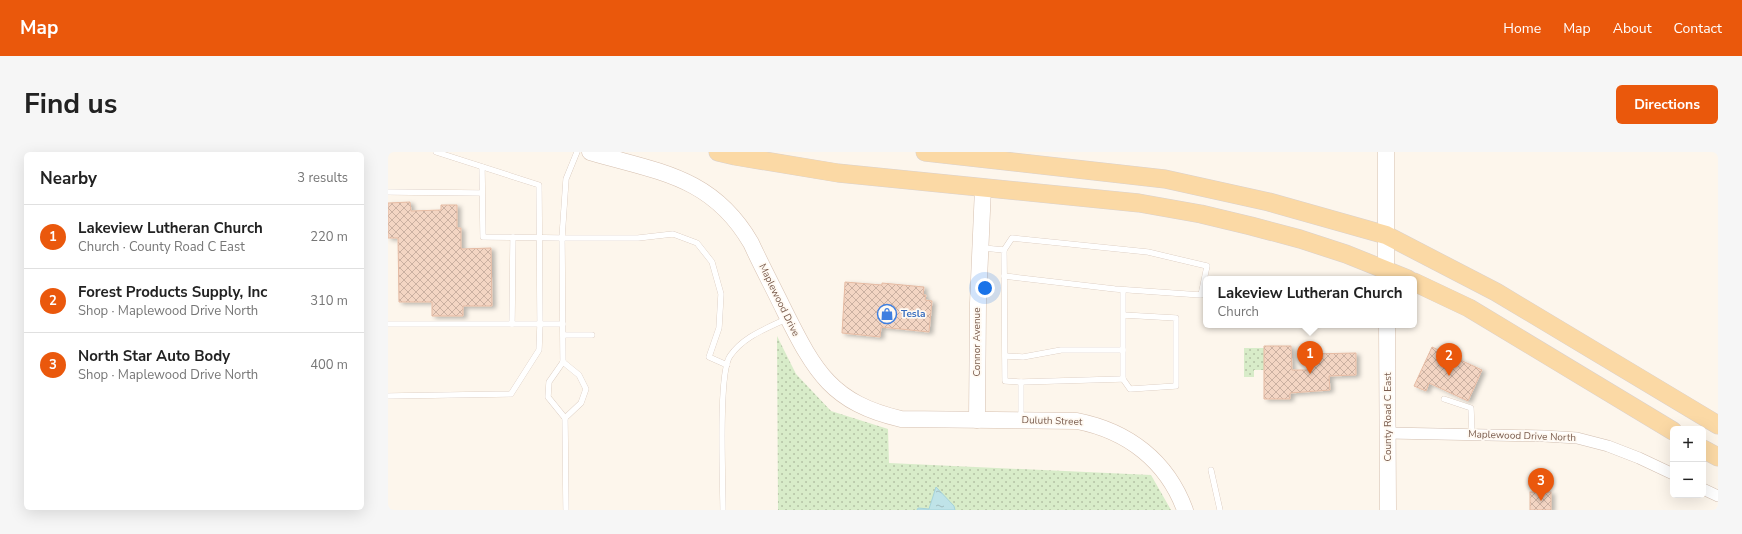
<!DOCTYPE html>
<html lang="en">
<head>
<meta charset="utf-8">
<style>
	body { margin:0; font-family:"Nunito Sans",sans-serif; background:#f6f6f6; color:#222 }
	.controls { position:absolute; right:12px; bottom:12px; display:grid; overflow:hidden; border-radius:6px; box-shadow:0 4px 16px #0002 }
	.controls button { width:36px; height:36px; display:grid; place-items:center; padding:0; border:0; border-bottom:1px solid #e0e0e0; background:#fff; color:#222; font:20px sans-serif }
	.you { position:absolute; left:597px; top:136px; width:14px; height:14px; margin:-10px; border:3px solid #fff; border-radius:50%; background:#1a73e8; box-shadow:0 0 0 6px #1a73e833 }
	.badge { display:grid; place-items:center; width:26px; height:26px; border-radius:50%; background:#ea580c; color:#fff; font-size:13px; font-weight:700 }
	.pin { position:absolute; translate:-50% -33px; filter:drop-shadow(0 1px 2px #0008) }
	.pin::after { content:''; position:absolute; top:21px; width:14px; height:12px; background:inherit; clip-path:polygon(0 0,100% 0,50% 100%) }
	.popup { position:absolute; left:815px; top:124px; width:214px; height:52px; box-sizing:border-box; display:grid; place-content:center; border-radius:6px; background:#fff; filter:drop-shadow(0 1px 3px #0005); font-size:13px; white-space:nowrap; color:#767676 }
	.popup b { font-size:15px; color:#222 }
	.popup::after { content:''; position:absolute; left:50%; top:100%; margin-left:-8px; border:8px solid transparent; border-top-color:#fff }
	.list { margin:0; padding:0; list-style:none }
	h2 { display:flex; justify-content:space-between; align-items:center; height:52px; margin:0; padding:0 16px; font-size:17px }
	h2 small { font-size:13px; font-weight:400; color:#767676 }
	.list li { display:grid; grid-template-columns:26px 1fr auto; gap:12px; align-items:center; box-sizing:border-box; height:64px; padding:0 16px; border-top:1px solid #e0e0e0 }
	.list b { display:block; font-size:15px; white-space:nowrap }
	.list p { margin:0; font-size:13px; white-space:nowrap; color:#767676 }
	.list em { font-size:13px; font-style:normal; color:#767676 }
	.map { position:relative; flex:none; width:1330px; height:358px; overflow:hidden; border-radius:6px }
	header { display:flex; align-items:center; gap:24px; box-sizing:border-box; height:56px; padding:0 20px; background:#ea580c; color:#fff }
	header strong { font-size:19px }
	nav { display:flex; gap:22px; margin-inline-start:auto; font-size:14px }
	.intro { display:flex; align-items:center; justify-content:space-between; box-sizing:border-box; height:96px; padding:0 24px }
	h1 { margin:0; font-size:28px }
	.button { padding:10px 18px; border-radius:6px; background:#ea580c; color:#fff; font-size:14px; font-weight:700 }
	main { display:flex; gap:24px; padding:0 24px }
	aside { flex:1; background:#fff; border-radius:6px; box-shadow:0 4px 16px #0002 }
	.map>svg:first-child { display:block }
</style>
</head>
<body>
<header>
<strong>Map</strong>
<nav><a>Home</a><a>Map</a><a>About</a><a>Contact</a></nav>
</header>
<div class="intro"><h1>Find us</h1><a class="button">Directions</a></div>
<main>
<aside>
<h2>Nearby<small>3 results</small></h2>
<ul class="list">
<li><span class="badge">1</span><div><b>Lakeview Lutheran Church</b><p>Church · County Road C East</p></div><em>220 m</em></li>
<li><span class="badge">2</span><div><b>Forest Products Supply, Inc</b><p>Shop · Maplewood Drive North</p></div><em>310 m</em></li>
<li><span class="badge">3</span><div><b>North Star Auto Body</b><p>Shop · Maplewood Drive North</p></div><em>400 m</em></li>
</ul>
</aside>
<div class="map">
<svg width="1330" height="358" viewBox="0 0 1330 358">
	<defs>
		<pattern id="grass-dots" width="8" height="8" patternUnits="userSpaceOnUse"><rect width="8" height="8" fill="#d8ecc9"/><path d="M2 2h.1M6 6h.1" fill="none" stroke="#b4c2a5" stroke-width="1.8" stroke-linecap="round"/></pattern>
		<pattern id="water-ripples" width="26" height="14" patternUnits="userSpaceOnUse"><rect width="26" height="14" fill="#bfe3e8"/><path d="M2 4q2-2 4 0t4 0M15 11q2-2 4 0t4 0" fill="none" stroke="#a0bbbe"/></pattern>
		<pattern id="building-cross-hatch" width="8" height="8" patternUnits="userSpaceOnUse"><rect width="8" height="8" fill="#f3d5c3"/><path d="M0 0l8 8M0 8l8-8" fill="none" stroke="#cab0a1"/></pattern>
		<filter id="shadow"><feDropShadow dx="3.5" dy="2" stdDeviation="2" flood-color="#0004"/></filter>
	</defs>
	<rect width="100%" height="100%" fill="#fdf6ec"/>
	<g fill="url(#grass-dots)">
		<polygon points="389,184 408,222 443,259 500,277 501,311 763,323 783,358 390,358"/>
		<polygon points="856,196 876,196 876,218 866,218 866,225 856,225"/>
	</g>
	<polygon fill="url(#water-ripples)" stroke="#a5d3da" points="548,335 566,354 567,358 529,358 530,356 541,357"/>
	<g fill="url(#building-cross-hatch)" stroke="#e6bba3" filter="url(#shadow)">
		<polygon points="22,50 23,59 53,58 53,53 69,53 69,76 73,76 73,97 103,96 104,154 75,154 75,164 44,164 44,150 11,150 10,86 0,86 0,51"/>
		<polygon points="457,130 494,133 494,131 536,135 535,143 538,143 537,148 544,149 541,180 493,175 492,185 454,181"/>
		<polygon points="876,194 903,194 904,218 920,218 920,202 968,201 968,223 941,224 942,238 902,241 902,247 876,247"/>
		<polygon points="1044,195 1094,218 1080,249 1041,231 1038,239 1026,234"/>
		<rect x="1142" y="340" width="21" height="18"/>
	</g>
	<g fill="none" stroke-linecap="round" stroke-linejoin="round">
		<g stroke="#d1beb0" stroke-width="6">
			<g id="lane">
				<polyline points="94,15 95,85 174,86 178,27 189,0"/>
				<polyline points="0,40 94,41"/>
				<polyline points="595,96 616,98 617,229 633,230 735,227"/>
				<polyline points="616,98 624,86 760,100 819,114 813,143 727,137 616,124"/>
				<polyline points="735,138 735,227 742,237 788,234 788,166 735,163"/>
				<polyline points="0,172 175,172"/>
				<polyline points="124,172 125,85"/>
				<polyline points="175,183 204,183"/>
				<polyline points="617,204 635,205 673,198 735,198"/>
				<polyline points="175,210 191,223 198,237 193,251 177,266"/>
				<polyline points="0,244 123,242 151,198 152,172 151,33 48,0"/>
				<polyline points="1056,247 1083,256 1084,282"/>
				<polyline points="633,268 633,230"/>
				<polyline points="823,318 832,358"/>
				<polyline points="178,358 177,266 160,245 161,230 175,210 174,86 250,86 285,82 309,91 324,110 333,142 331,176 321,205 339,213"/>
				<path d="M335,358C335,331 330,221 342,204C356,184 378,177 400,166"/>
			</g>
		</g>
		<g stroke="#d1beb0" stroke-width="12">
			<g id="street">
				<polyline points="1000,281 1156,284 1189,286 1220,294 1251,306 1285,322"/>
				<polyline points="1315,337 1330,344"/>
			</g>
		</g>
		<g stroke="#d6c0b0" stroke-width="17">
			<g id="secondary">
				<path d="M202,0C270,20 324,24 363,91C374,115 386,137 397,160C427,220 444,251 513,267L689,269C740,279 779,309 797,358"/>
				<polyline points="998,0 998,127"/>
				<polyline points="999,173 1000,358"/>
				<polyline points="589,268 590,151 595,36"/>
			</g>
		</g>
		<g stroke="#dad1cd" stroke-width="19">
			<g id="primary">
				<polyline points="330,0 347,4 450,21 751,51 813,62 863,74 912,87 958,102 1020,127"/>
				<polyline points="537,0 777,27 881,50 998,83 1108,140 1330,273"/>
				<polyline points="1026,130 1081,156 1285,279"/>
				<polyline points="1315,297 1330,305"/>
			</g>
		</g>
		<use href="#lane" stroke="#fff" stroke-width="5.5"/>
		<use href="#street" stroke="#fff" stroke-width="11"/>
		<use href="#secondary" stroke="#fff" stroke-width="16"/>
		<use href="#primary" stroke="#fbd9a5" stroke-width="18"/>
	</g>
	<defs>
		<g id="shop-ring" transform="scale(1)"><circle r="9.5" fill="#fffaf3" stroke="#3f7fe0" stroke-width="1.5"/><path d="M-5-2.5h2.3a2.7 3.5 0 0 1 5.4 0H5L5.5 6h-11ZM-1.5-2.5h3a1.5 2.3 0 0 0-3 0Z" fill="#3f7fe0"/></g>
	</defs>
	<g fill-rule="evenodd">
		<use href="#shop-ring" x="499" y="162"/>
	</g>
	<g text-anchor="middle" dominant-baseline="central" stroke-width="3.5" stroke-linejoin="round" paint-order="stroke">
		<g font-size="10" fill="#7a5c4d" stroke="#fffaf3">
			<text transform="translate(391 148) rotate(64)">Maplewood Drive</text>
			<text transform="translate(589 190) rotate(-90)">Connor Avenue</text>
			<text transform="translate(1000 265) rotate(-90)">County Road C East</text>
			<text transform="translate(664 269) rotate(2)">Duluth Street</text>
			<text transform="translate(1134 284) rotate(2)">Maplewood Drive North</text>
		</g>
		<g font-size="10" font-weight="bold" fill="#366cbe" stroke="#fffaf3" text-anchor="start">
			<text x="513" y="162">Tesla</text>
		</g>
	</g>
</svg>
<div class="controls">
<button>+</button>
<button>−</button>
</div>
<div class="you"></div>
<div class="pin badge" style="left:922px;top:222px">1</div>
<div class="popup"><b>Lakeview Lutheran Church</b>Church</div>
<div class="pin badge" style="left:1061px;top:224px">2</div>
<div class="pin badge" style="left:1153px;top:349px">3</div>
</div>
</main>
</body>
</html>
